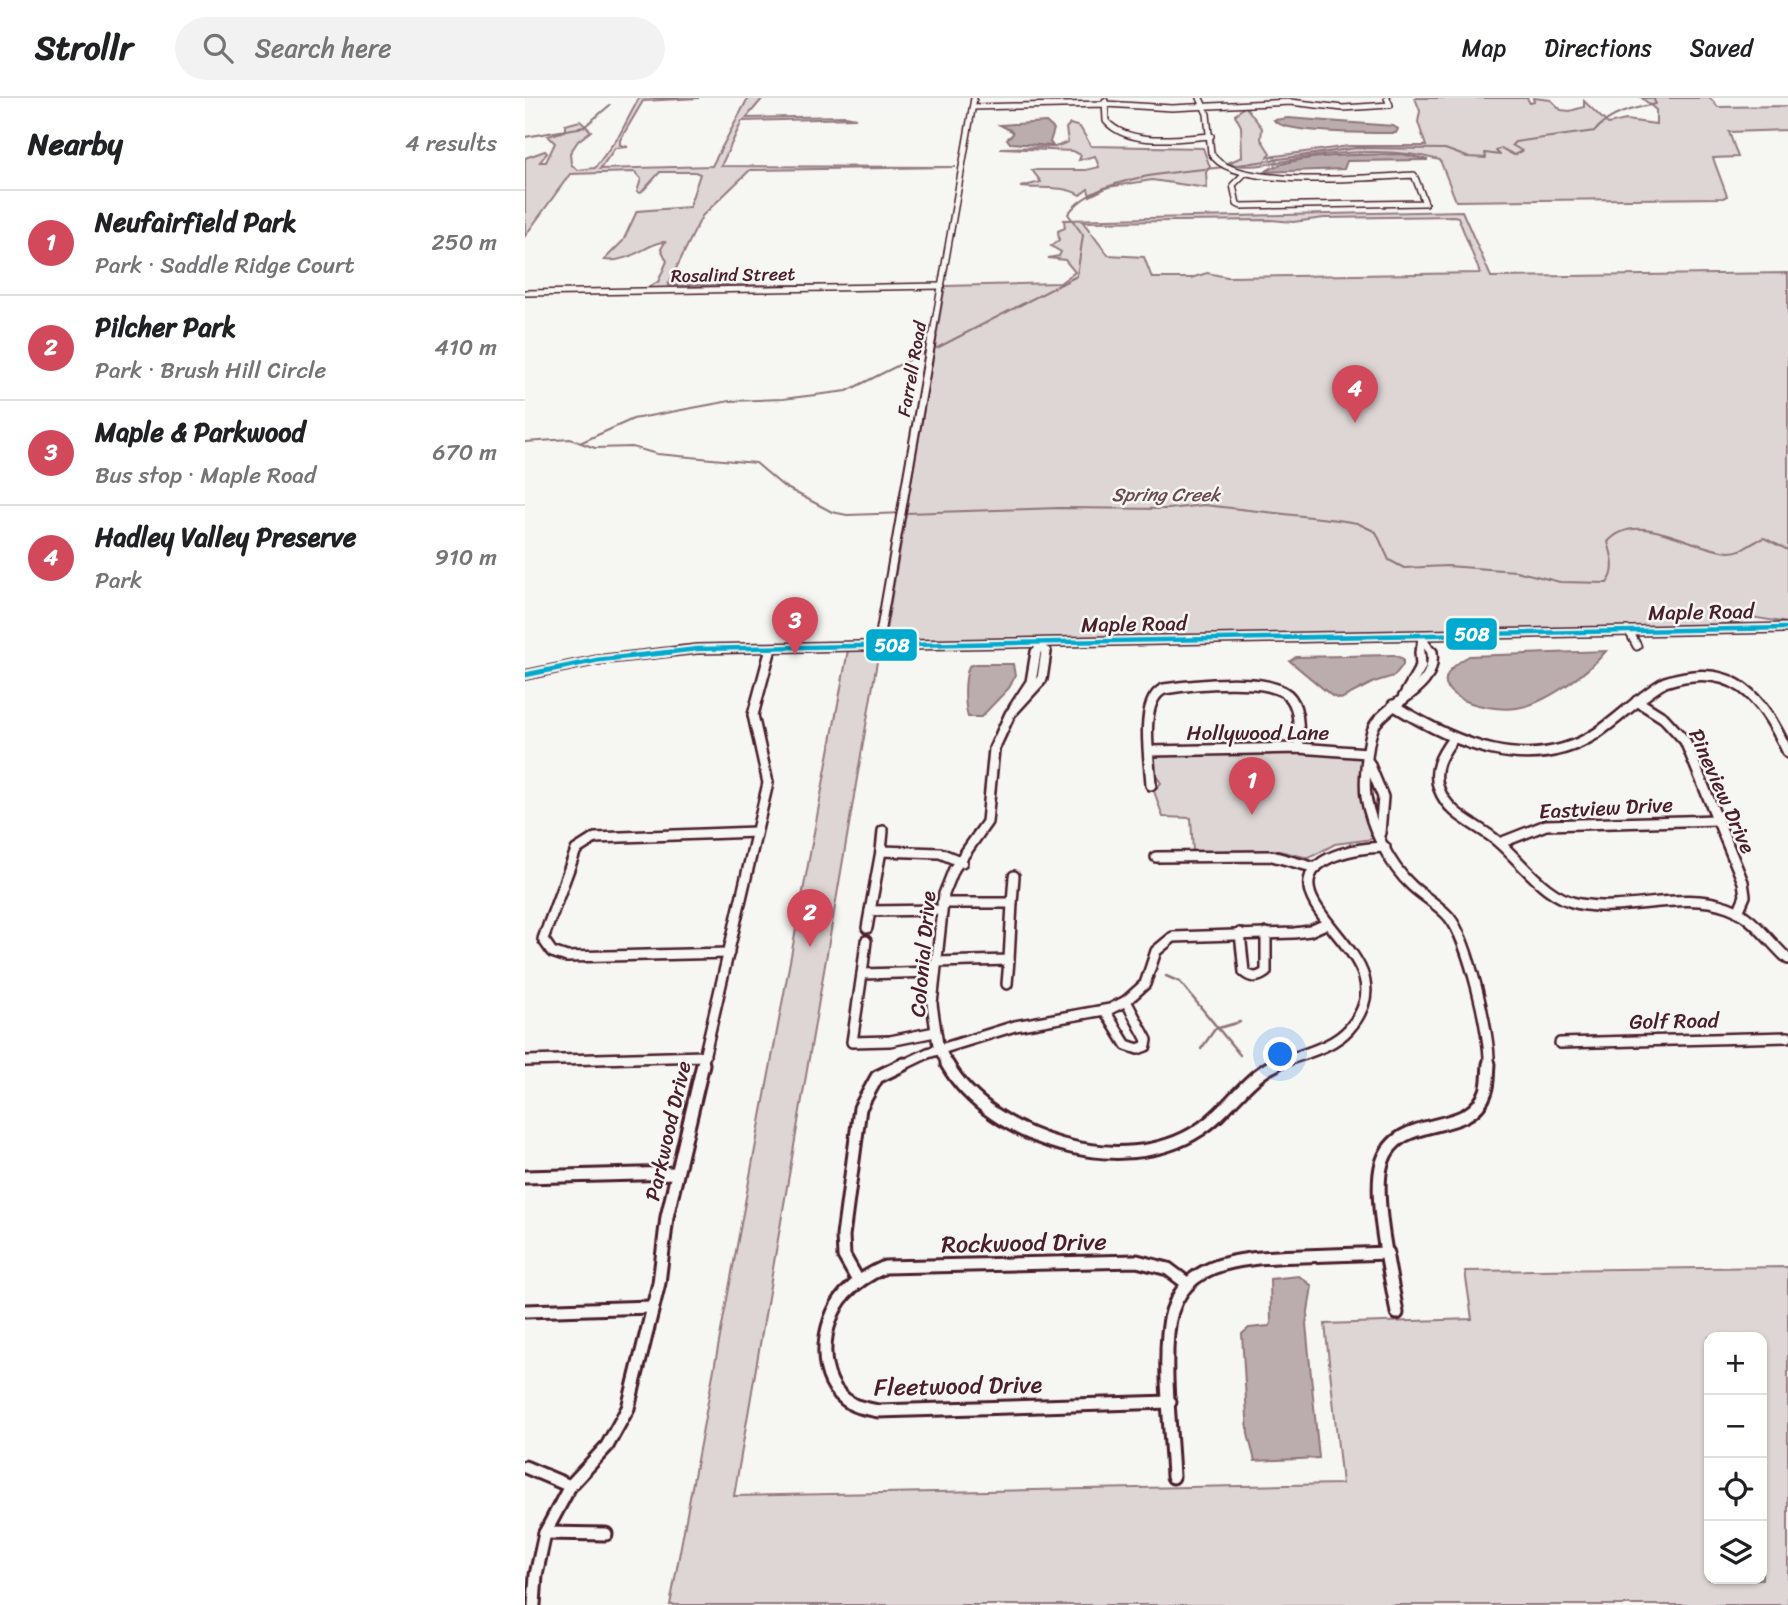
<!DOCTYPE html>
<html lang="en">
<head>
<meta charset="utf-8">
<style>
	body { margin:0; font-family:Sriracha,sans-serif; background:#f2f2f2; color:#202124 }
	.controls { position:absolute; right:21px; bottom:21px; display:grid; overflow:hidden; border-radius:14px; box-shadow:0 2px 5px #0004 }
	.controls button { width:63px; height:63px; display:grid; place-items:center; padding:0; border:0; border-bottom:2px solid #e0e0e0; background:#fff; color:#202124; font:35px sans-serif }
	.you { position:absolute; left:756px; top:957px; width:24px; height:24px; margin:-18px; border:5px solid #fff; border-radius:50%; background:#1a73e8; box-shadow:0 0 0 10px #1a73e833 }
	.badge { display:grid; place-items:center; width:46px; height:46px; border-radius:50%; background:#d1495b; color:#fff; font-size:23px; font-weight:700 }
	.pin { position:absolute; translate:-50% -58px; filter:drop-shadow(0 2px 4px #0008) }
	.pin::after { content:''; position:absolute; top:37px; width:24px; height:21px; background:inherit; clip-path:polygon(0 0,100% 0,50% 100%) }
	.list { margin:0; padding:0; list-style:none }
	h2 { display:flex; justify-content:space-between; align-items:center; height:91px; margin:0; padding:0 28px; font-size:30px }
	h2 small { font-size:23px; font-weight:400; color:#757577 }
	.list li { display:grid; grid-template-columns:46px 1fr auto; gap:21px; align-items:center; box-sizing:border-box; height:105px; padding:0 28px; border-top:2px solid #e0e0e0 }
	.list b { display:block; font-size:26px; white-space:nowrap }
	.list p { margin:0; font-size:23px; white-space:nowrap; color:#757577 }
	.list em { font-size:23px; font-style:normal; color:#757577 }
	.icon { flex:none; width:38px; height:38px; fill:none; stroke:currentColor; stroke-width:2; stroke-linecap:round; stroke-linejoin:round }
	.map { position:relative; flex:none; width:1263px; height:1507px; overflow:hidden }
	header { display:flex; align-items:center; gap:42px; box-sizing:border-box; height:98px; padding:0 35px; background:#fff; border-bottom:2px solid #e0e0e0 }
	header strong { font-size:33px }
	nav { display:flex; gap:38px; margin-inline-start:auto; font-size:24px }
	.search { width:490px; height:63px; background:#f2f2f2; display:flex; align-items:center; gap:18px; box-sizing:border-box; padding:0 24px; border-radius:38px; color:#757577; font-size:26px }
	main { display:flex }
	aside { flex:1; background:#fff }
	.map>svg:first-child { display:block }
</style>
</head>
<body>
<header>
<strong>Strollr</strong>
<div class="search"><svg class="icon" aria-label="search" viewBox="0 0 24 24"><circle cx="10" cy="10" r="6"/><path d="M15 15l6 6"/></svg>Search here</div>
<nav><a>Map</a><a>Directions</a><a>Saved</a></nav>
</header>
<main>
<aside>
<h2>Nearby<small>4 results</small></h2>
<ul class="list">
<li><span class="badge">1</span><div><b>Neufairfield Park</b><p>Park · Saddle Ridge Court</p></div><em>250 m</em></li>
<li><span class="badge">2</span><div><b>Pilcher Park</b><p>Park · Brush Hill Circle</p></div><em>410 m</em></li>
<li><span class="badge">3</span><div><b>Maple &amp; Parkwood</b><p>Bus stop · Maple Road</p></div><em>670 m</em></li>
<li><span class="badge">4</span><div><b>Hadley Valley Preserve</b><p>Park</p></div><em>910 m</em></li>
</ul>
</aside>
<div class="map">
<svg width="1263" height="1507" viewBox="0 0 1263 1507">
	<rect width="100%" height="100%" fill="#f6f6f2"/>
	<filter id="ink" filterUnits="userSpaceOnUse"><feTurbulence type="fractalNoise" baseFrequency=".0143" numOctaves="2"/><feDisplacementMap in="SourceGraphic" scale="14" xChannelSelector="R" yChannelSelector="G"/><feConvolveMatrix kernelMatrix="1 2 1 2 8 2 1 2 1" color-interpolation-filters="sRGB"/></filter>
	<g filter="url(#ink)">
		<g fill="#ddd6d5" stroke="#947a80" stroke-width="2" fill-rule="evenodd">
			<path d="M114,0H174L118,3L95,42V47L103,49L90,50L75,71L187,68L223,0H238L221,20L321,18L331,20L217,23L196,68L431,69L225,72L177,118L143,187H295L126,190L123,189L133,184L142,163L136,151L140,144C127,142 105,166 79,162L98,143L112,113L164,109L175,76L170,74H135L116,95L112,94L116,81L110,74L45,76L0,138V60L20,53L22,55L15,64H21L30,45L23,38L40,33V27L55,23L66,33L53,43L45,55L46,66L52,72L70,70L95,36Z"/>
			<path d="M890,0H1002L1005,5L1009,4L1008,0L1026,2L1036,12L1045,13L1059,9V3L1083,26L1101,22L1131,26V12L1117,0H1185L1193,9L1263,8V32L1204,34L1213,59L1188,60L1202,98L1198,100L931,103L915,62C874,51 826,53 784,59C760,62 726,73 703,65L717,59L716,28L710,17L720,8L737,30L736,41L745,55L743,59L824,48H901L893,24L895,13Z"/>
			<path d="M545,26L555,29L566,48L678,50L685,69L681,74L682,90L627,82L583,89L565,98L563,91L555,97C539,87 515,91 495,89L516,84L507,72H561L574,69L570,58L554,62L556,57L548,53L475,50L530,49L543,44L541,30Z"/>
			<path d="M937,113L966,179L1263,175V525L1226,519L1214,524L1192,527L378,543L365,542L360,538L420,188L535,185L550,174L540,162L523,160L534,158L536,154L526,148L534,142L533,133L540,130L539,122ZM929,118L933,119L955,175L702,179L682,175L666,180H627L619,159L583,157L558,124L746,122L768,124L799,120Z"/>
			<path d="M323,552H354L209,1398L817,1386L800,1226L947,1221L940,1173L1263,1169V1507H145ZM1184,1239H1237V1481H1184Z"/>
			<polygon points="766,653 836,660 848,741 810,746 784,760 754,753 668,754 666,720 638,719 629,693 636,685 630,676 629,661 633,656"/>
		</g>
		<g fill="#bbadae" stroke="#8e747a" stroke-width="2">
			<path d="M763,20L868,28L873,31L871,35C851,35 757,36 749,22Z"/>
			<polygon points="521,24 529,31 525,44 528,48 485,45 482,41 488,36 487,33 475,27"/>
			<path d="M877,56L903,62L822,63L819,71L740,74C765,55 845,57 877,56Z"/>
			<path d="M1081,553C1064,574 1020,606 992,610C957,615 883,592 944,558Z"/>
			<polygon points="869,557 878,561 878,567 869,578 849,584 816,601 807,598 765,563 771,559"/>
			<path d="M451,566H488L490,578L484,590L456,619H443C439,605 439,581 444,568Z"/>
			<polygon points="774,1178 787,1188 781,1226 794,1360 730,1363 723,1336 717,1236 724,1230 744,1228 746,1225 745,1181"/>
		</g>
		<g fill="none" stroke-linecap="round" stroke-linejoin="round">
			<g stroke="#8e747a" stroke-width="2">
				<polyline points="0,39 59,29 85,7"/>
				<path d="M706,68L831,50L920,51L942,59L961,60L960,55L975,57L971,53L976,50L989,57L997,53L987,47L990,44L1070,33C1085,15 1109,10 1131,6L1128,0"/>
				<path d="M412,250L552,178L558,137L543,116C570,77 655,74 700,69"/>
				<path d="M0,344L45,341L70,350L107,349L132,356L231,365L258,388L307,414L322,417L534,410L643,411L679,407L813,422L832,425L851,434L864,462L879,470L922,468L991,473L1035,484L1082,485C1092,474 1087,457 1083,444C1112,410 1168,452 1204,454C1220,454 1226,444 1239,440L1263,452"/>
				<polyline points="57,344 108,321 205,303 258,301 322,293 402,253"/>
			</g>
			<g stroke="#8e747a" stroke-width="2.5">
				<polyline points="641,878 655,884 715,957"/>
				<polyline points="676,951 690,931 715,924"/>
			</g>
			<g stroke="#4a1f2b" stroke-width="8">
				<g id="minor-far3">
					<path d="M675,0L682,16L686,55C705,93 850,79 889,77L900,105L716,108L712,106L708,87L719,76"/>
					<path d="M580,3L581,23C604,49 654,40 686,38"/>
					<polyline points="448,9 580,6 647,10 765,4 818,10 865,7 862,0"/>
					<polyline points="0,195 417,188"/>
					<polyline points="407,241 449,0"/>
				</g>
			</g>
			<g stroke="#4a1f2b" stroke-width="11">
				<g id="minor-far2">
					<polyline points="1104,533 1112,548"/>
					<polyline points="353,547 407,239"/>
					<polyline points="244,556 246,550"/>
					<polyline points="511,556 515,545 521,556"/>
					<polyline points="895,556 897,538 907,556"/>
				</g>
			</g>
			<g stroke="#4a1f2b" stroke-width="14">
				<g id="minor-far1">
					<path d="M907,554C912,591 869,600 851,625C842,637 839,684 841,699C846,729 864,767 887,788C899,799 914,807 924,819C943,841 966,939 964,968"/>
					<polyline points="878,600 896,568 895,554"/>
					<polyline points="1112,603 1139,620 1160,643 1218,784 1220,798 1213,814"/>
					<path d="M868,607C929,645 1004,679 1072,635C1096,619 1115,598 1140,584C1208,562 1237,598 1263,655"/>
					<polyline points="489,610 506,584 511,554"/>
					<path d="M927,642C916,657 907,672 914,691C924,718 952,726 972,743C998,765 1020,800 1055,806C1104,815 1156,792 1203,809C1228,818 1244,844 1263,861"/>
					<polyline points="625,653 774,650 842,655"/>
					<polyline points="844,665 858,699 855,735"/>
					<path d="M626,687C625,662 613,602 639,591C666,587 742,578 763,597C776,609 773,635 774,650"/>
					<polyline points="975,745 1021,727 1192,722"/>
					<polyline points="356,753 358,733"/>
					<polyline points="631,759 747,758 791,770"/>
					<polyline points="487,805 489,778"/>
					<polyline points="416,812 345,813 356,753 415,755 437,764"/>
					<polyline points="342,830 345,813"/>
					<path d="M715,835L719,874C727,881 733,880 741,874V835"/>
					<polyline points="204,855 42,859 27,854 18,841 51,752 70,740 231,734"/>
					<polyline points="411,864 484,862 487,805 417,805"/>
					<polyline points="410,874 337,876 327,944 365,943 410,934"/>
					<polyline points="337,876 341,843"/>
					<polyline points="482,886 484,862"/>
					<polyline points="580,913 601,947 613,951 621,948 622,942 601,903"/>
					<polyline points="1035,945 1263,939"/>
					<polyline points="0,963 180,958"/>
					<polyline points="177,968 243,685 228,617 245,554"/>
					<polyline points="376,968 403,955 490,928 585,911 601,903 620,886 631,853 648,839 769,835 785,833 803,825"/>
					<polyline points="423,968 413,947 407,906 419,796 429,771 462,724 469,651 485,616 517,581 521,554"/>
					<path d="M748,968C773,956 805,952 824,931C869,880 813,846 790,806C763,759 831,750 860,749"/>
				</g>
			</g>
			<g stroke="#4a1f2b" stroke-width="17">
				<g id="minor">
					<path d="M422,966C466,1043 599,1082 674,1032C704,1013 719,981 751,966"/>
					<polyline points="0,1079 152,1075"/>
					<polyline points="332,1181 319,1158 318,1138 335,1010 352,979 379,966"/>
					<polyline points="0,1213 127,1209"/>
					<path d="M872,1215C866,1178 847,1099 857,1065C873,1012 945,1042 961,993C964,985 963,975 964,966"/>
					<path d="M645,1304L353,1313C345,1311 334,1310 327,1306C289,1285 295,1224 320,1196C332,1183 344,1176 360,1169L612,1163L643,1171L663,1186"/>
					<polyline points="0,1369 45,1388"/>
					<path d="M648,1379C646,1333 639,1281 643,1235C649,1159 719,1160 778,1158C806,1157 835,1156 863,1155"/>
					<polyline points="20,1435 81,1436"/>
					<polyline points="9,1507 11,1477 20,1435 45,1388 82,1348 103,1310 134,1185 142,1119 178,966"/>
				</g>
			</g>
			<g stroke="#4a1f2b" stroke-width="6">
				<polygon id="major" points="1263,527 1263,533 172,554 73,565 0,580 0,574 73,559 172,548"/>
			</g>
			<use href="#minor-far3" stroke="#f6f6f2" stroke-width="5"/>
			<use href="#minor-far2" stroke="#f6f6f2" stroke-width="7"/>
			<use href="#minor-far1" stroke="#f6f6f2" stroke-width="9"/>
			<use href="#minor" stroke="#f6f6f2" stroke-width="11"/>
			<use href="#major" fill="#f6f6f2" fill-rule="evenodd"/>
			<g stroke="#f6f6f2" stroke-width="9">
				<polyline id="bus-1-far1" points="130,556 172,551 1263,530"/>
			</g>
			<g stroke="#f6f6f2" stroke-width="10">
				<polyline id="bus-1" points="0,577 73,562 146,554"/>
			</g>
			<use href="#bus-1-far1" stroke="#00a9ce" stroke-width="4.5"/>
			<use href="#bus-1" stroke="#00a9ce" stroke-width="5"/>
		</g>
	</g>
	<g text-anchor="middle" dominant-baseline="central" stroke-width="5" stroke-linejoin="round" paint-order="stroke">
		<g font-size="18" fill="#4a1f2b" stroke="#f6f6f2">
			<text transform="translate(208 177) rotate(-1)">Rosalind Street</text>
			<text transform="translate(387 271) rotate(-80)">Farrell Road</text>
		</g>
		<g font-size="19" font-style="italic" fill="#6c4a52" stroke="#f6f6f2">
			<text x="641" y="396">Spring Creek</text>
		</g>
		<g font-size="21" fill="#4a1f2b" stroke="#f6f6f2">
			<text transform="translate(1176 514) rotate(-1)">Maple Road</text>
			<text transform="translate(609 526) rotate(-1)">Maple Road</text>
			<text x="733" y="635">Hollywood Lane</text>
			<text transform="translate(1197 693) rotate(66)">Pineview Drive</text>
			<text transform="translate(1081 710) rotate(-3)">Eastview Drive</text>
			<text transform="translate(398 856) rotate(-85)">Colonial Drive</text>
			<text transform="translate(1149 923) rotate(-1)">Golf Road</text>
			<text transform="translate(143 1033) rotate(-77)">Parkwood Drive</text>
		</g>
		<g font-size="24" fill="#4a1f2b" stroke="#f6f6f2">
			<text transform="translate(499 1145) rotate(-1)">Rockwood Drive</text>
			<text transform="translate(433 1288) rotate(-1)">Fleetwood Drive</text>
		</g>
	</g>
	<g stroke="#f6f6f2" stroke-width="2.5">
		<rect x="920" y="519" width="53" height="34" rx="7" fill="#00a9ce"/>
		<rect x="340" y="530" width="53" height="34" rx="7" fill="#00a9ce"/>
	</g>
	<g font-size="19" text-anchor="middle" font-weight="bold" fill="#fff">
		<text x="947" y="543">508</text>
		<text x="367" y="554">508</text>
	</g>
</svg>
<div class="controls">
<button>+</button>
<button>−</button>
<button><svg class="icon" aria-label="locate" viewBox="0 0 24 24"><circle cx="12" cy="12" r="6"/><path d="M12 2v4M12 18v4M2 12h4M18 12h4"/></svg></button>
<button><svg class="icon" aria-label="layers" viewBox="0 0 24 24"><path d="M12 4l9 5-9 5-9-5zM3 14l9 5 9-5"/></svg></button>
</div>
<div class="you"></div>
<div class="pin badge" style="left:727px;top:717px">1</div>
<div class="pin badge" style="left:285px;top:849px">2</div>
<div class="pin badge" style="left:270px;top:557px">3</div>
<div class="pin badge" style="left:830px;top:325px">4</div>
</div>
</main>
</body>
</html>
